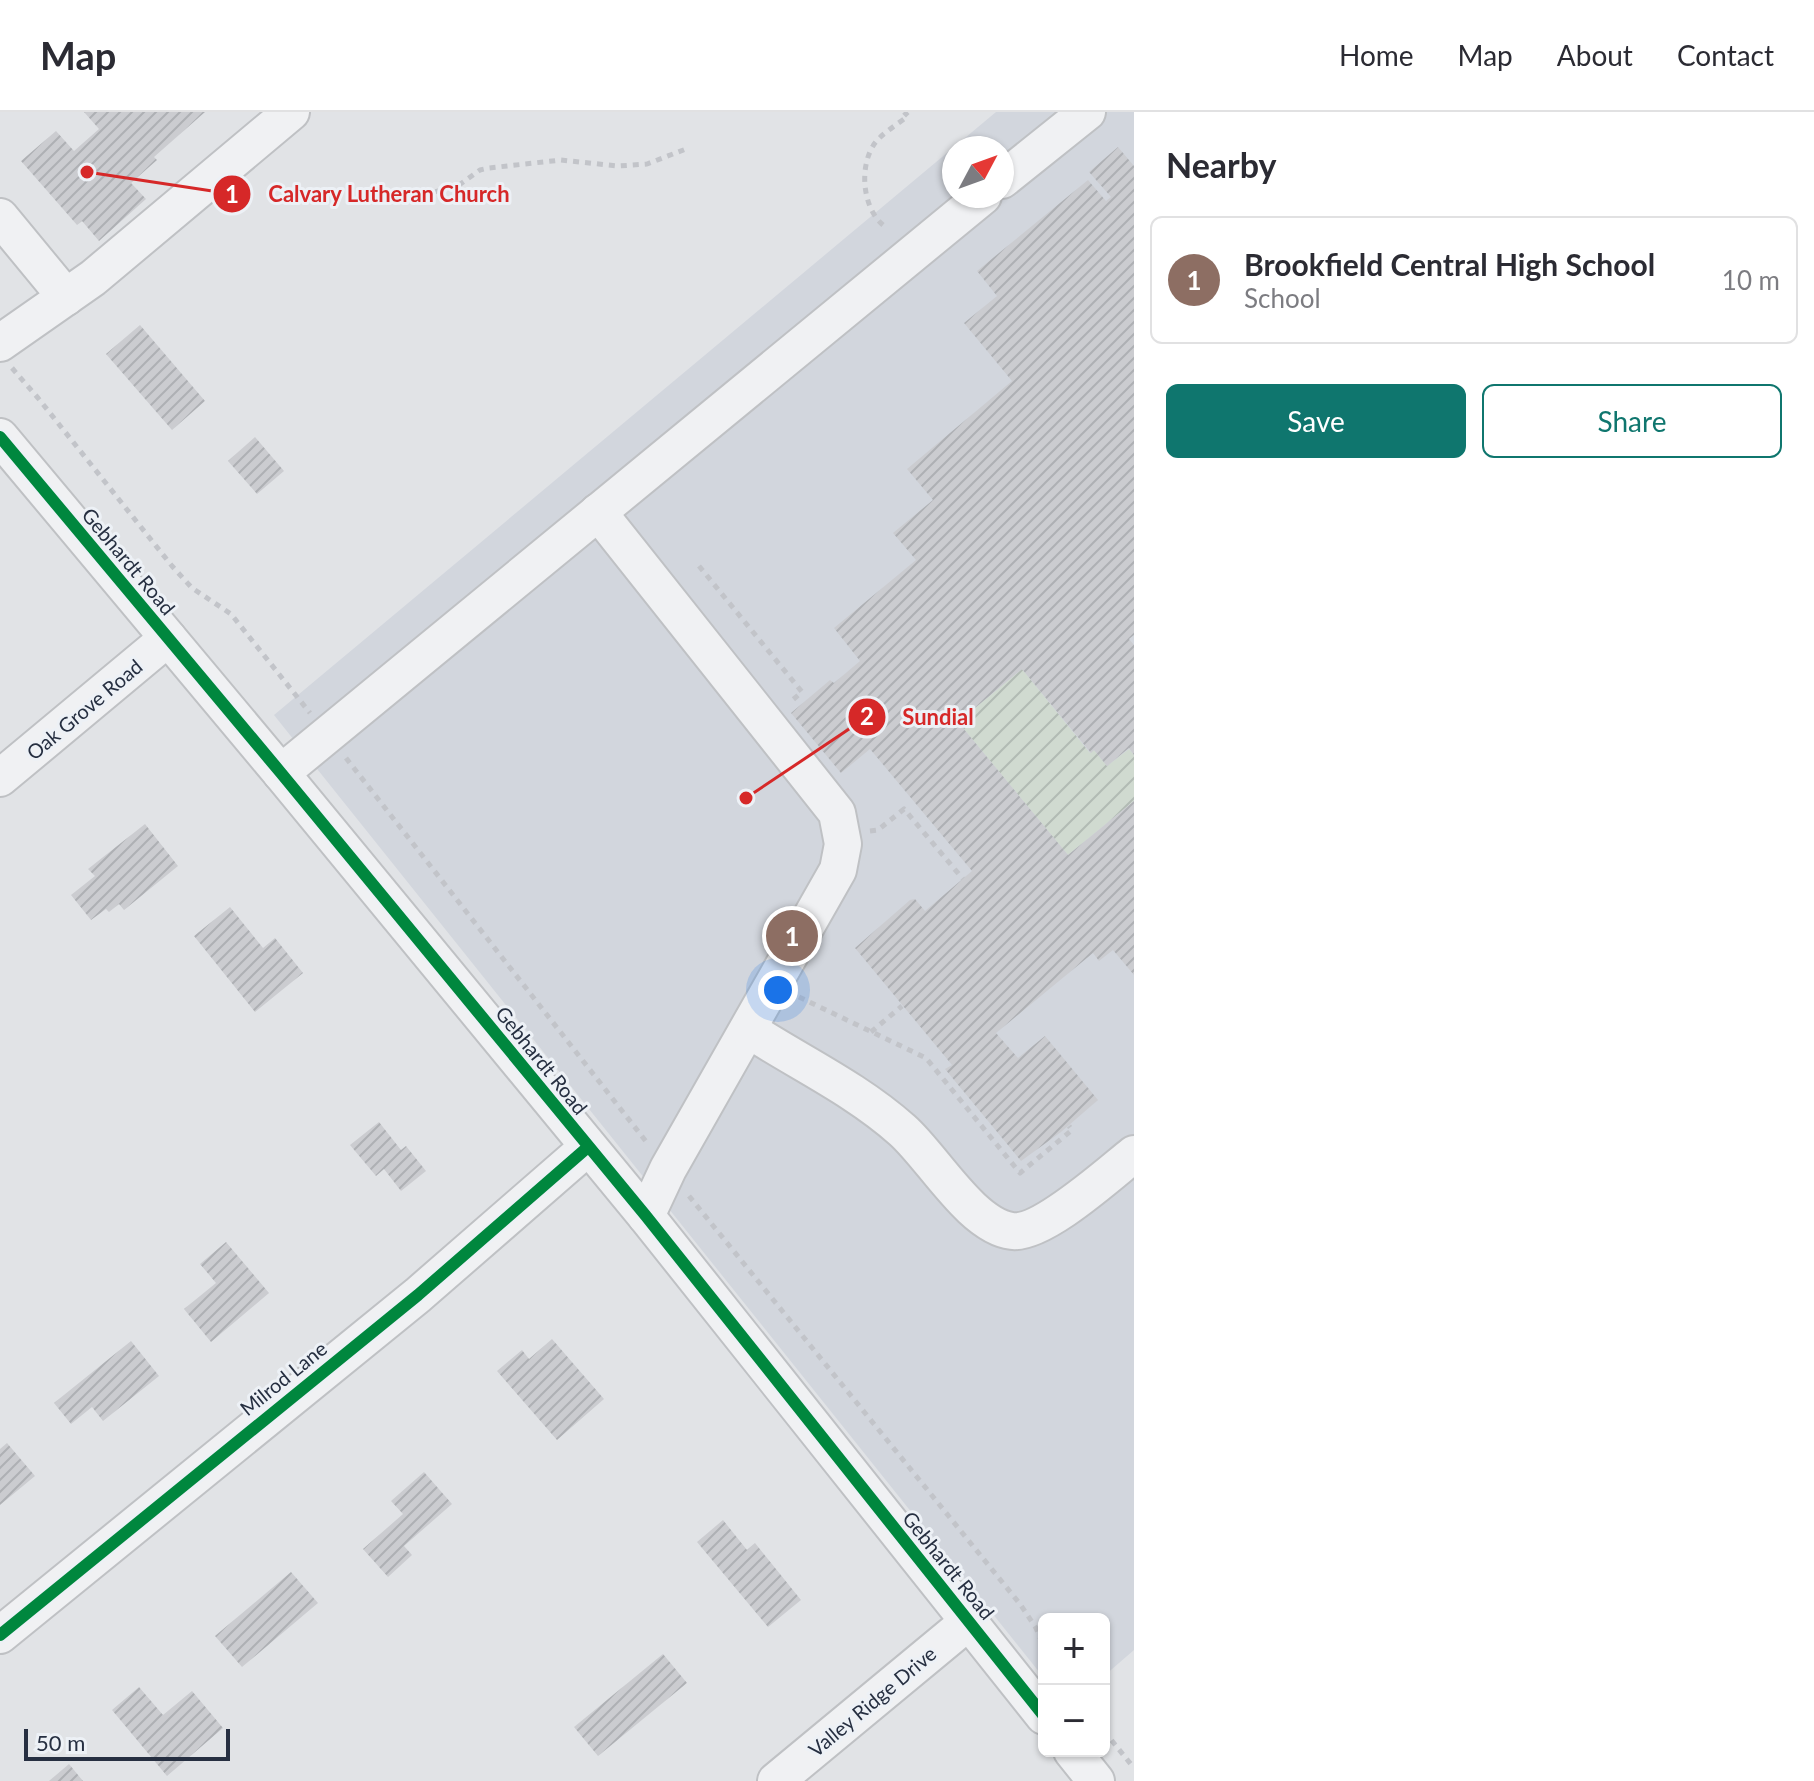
<!DOCTYPE html>
<html lang="en">
<head>
<meta charset="utf-8">
<style>
	body { margin:0; font-family:Lato,sans-serif; background:#f7f7f7; color:#2b2b33 }
	.controls { position:absolute; right:24px; bottom:24px; display:grid; overflow:hidden; border-radius:12px; box-shadow:0 2px 6px #0004 }
	.controls button { width:72px; height:72px; display:grid; place-items:center; padding:0; border:0; border-bottom:2px solid #e1e1e2; background:#fff; color:#2b2b33; font:40px sans-serif }
	.compass { position:absolute; left:942px; top:24px; width:72px; height:72px; border-radius:50%; background:#fff; box-shadow:0 2px 6px #0004; rotate:49deg }
	.scale { position:absolute; left:24px; bottom:20px; width:206px; box-sizing:border-box; padding-left:8px; border:4px solid #262f41; border-top:0; font-size:22px; line-height:28px; white-space:nowrap; color:#262f41; -webkit-text-stroke:6px #edf1f6; paint-order:stroke }
	.you { position:absolute; left:778px; top:878px; width:28px; height:28px; margin:-20px; border:6px solid #fff; border-radius:50%; background:#1a73e8; box-shadow:0 0 0 12px #1a73e833 }
	.badge { display:grid; place-items:center; width:52px; height:52px; border-radius:50%; background:#0f766e; color:#fff; font-size:26px; font-weight:700 }
	.pin { position:absolute; translate:-50% -50%; border:4px solid #fff; box-shadow:0 2px 8px #0006 }
	.list { margin:0; padding:0; list-style:none }
	h2 { display:flex; justify-content:space-between; align-items:center; height:104px; margin:0; padding:0 32px; font-size:34px }
	h2 small { font-size:26px; font-weight:400; color:#7c7c81 }
	.list li { display:grid; grid-template-columns:52px 1fr auto; gap:24px; align-items:center; box-sizing:border-box; height:128px; margin:0 16px 16px; padding:0 16px; border:2px solid #e1e1e2; border-radius:12px }
	.list b { display:block; font-size:30px; white-space:nowrap }
	.list p { margin:0; font-size:26px; white-space:nowrap; color:#7c7c81 }
	.list em { font-size:26px; font-style:normal; color:#7c7c81 }
	.actions { display:flex; gap:16px; padding:24px 32px }
	.actions a { flex:1; padding:18px 0; border:2px solid #0f766e; border-radius:12px; text-align:center; font-size:28px; color:#0f766e }
	.actions .main { background:#0f766e; color:#fff }
	.map { position:relative; flex:none; width:1134px; height:1669px; overflow:hidden }
	header { display:flex; align-items:center; gap:48px; box-sizing:border-box; height:112px; padding:0 40px; background:#fff; border-bottom:2px solid #e1e1e2 }
	header strong { font-size:38px }
	nav { display:flex; gap:44px; margin-inline-start:auto; font-size:28px }
	main { display:flex }
	aside { flex:1; background:#fff }
	.map>svg:first-child { display:block }
</style>
</head>
<body>
<header>
<strong>Map</strong>
<nav><a>Home</a><a>Map</a><a>About</a><a>Contact</a></nav>
</header>
<main>
<div class="map">
<svg width="1134" height="1669" viewBox="0 0 1134 1669">
	<defs>
		<pattern id="garden-furrows" width="10" height="10" patternUnits="userSpaceOnUse" patternTransform="scale(2)"><rect width="10" height="10" fill="#d0dad0"/><path d="M-1 1l2-2M0 10L10 0M9 11l2-2" fill="none" stroke="#b2bbb4"/></pattern>
		<pattern id="building-hatch" width="6" height="6" patternUnits="userSpaceOnUse" patternTransform="scale(2)"><rect width="6" height="6" fill="#cbccd0"/><path d="M-1 1l2-2M0 6l6-6M5 7l2-2" fill="none" stroke="#aeb0b4"/></pattern>
	</defs>
	<rect width="100%" height="100%" fill="#e1e3e6"/>
	<path fill="#d2d6dd" fill-rule="evenodd" d="M996,0H1134V1538L1104,1564V1507H1044V1566L274,603ZM954,36H1002V84H954Z"/>
	<polygon fill="url(#garden-furrows)" points="1022,557 1090,641 1094,638 1107,654 1129,637 1134,643 1134,689 1068,743 958,610"/>
	<g fill="url(#building-hatch)">
		<polygon points="84,0 205,0 154,45 157,48 131,71 146,87 99,129 82,109 77,113 21,49 56,19 74,39 99,17"/>
		<polygon points="1118,35 1134,54 1134,523 1129,527 1134,533 1134,643 1129,636 1107,654 1094,638 1091,641 1022,557 958,610 1068,743 1134,689 1134,863 1113,838 1099,849 1093,841 996,921 1018,946 1045,924 1098,988 1061,1020 1021,1049 945,957 952,953 855,836 910,788 915,787 925,799 972,759 870,637 841,661 791,601 830,568 834,571 860,549 834,516 916,448 893,421 933,388 907,357 1012,269 964,211 997,184 977,159 1088,68 1106,89 1111,85 1089,60"/>
		<polygon points="140,213 205,289 172,318 106,242"/>
		<polygon points="255,325 284,359 257,382 228,349"/>
		<polygon points="145,712 178,754 124,798 119,792 109,800 106,797 91,808 71,783 95,764 88,757"/>
		<polygon points="230,795 263,836 275,826 303,861 255,900 194,824"/>
		<polygon points="379,1010 401,1038 406,1034 426,1059 401,1079 384,1057 376,1064 350,1033"/>
		<polygon points="226,1130 269,1181 211,1230 184,1197 216,1171 200,1152"/>
		<polygon points="552,1227 604,1287 557,1328 497,1259 522,1238 529,1247"/>
		<polygon points="131,1229 159,1264 103,1309 92,1295 71,1312 54,1291"/>
		<polygon points="7,1331 35,1364 0,1393 0,1337"/>
		<polygon points="424,1360 452,1392 404,1434 412,1443 388,1465 363,1437 403,1402 391,1389"/>
		<polygon points="723,1408 747,1438 755,1431 801,1488 768,1515 697,1430"/>
		<polygon points="291,1460 318,1491 242,1555 215,1524"/>
		<polygon points="663,1542 687,1571 598,1644 574,1615"/>
		<polygon points="139,1575 163,1603 192,1579 223,1616 167,1664 112,1598"/>
		<polygon points="69,1652 83,1669 49,1669"/>
	</g>
	<g fill="none" stroke-linecap="round" stroke-linejoin="round">
		<g stroke="#bfc1c4" stroke-width="40">
			<g id="minor">
				<polyline points="1002,68 1087,0"/>
				<polyline points="0,105 66,185"/>
				<polyline points="0,231 93,166 291,0"/>
				<polyline points="0,325 281,661 646,1104 1044,1604"/>
				<polyline points="598,400 837,701 843,732 838,758 668,1057 646,1104"/>
				<polyline points="281,661 983,84"/>
				<polyline points="0,666 168,526"/>
				<path d="M749,918C800,951 856,977 902,1018C932,1044 971,1114 1012,1119C1042,1123 1110,1061 1134,1042"/>
				<polyline points="0,1523 418,1183 588,1035"/>
				<polyline points="1072,1639 1096,1669"/>
				<polyline points="776,1669 968,1510"/>
			</g>
		</g>
		<g stroke="#c2c4c9" stroke-width="5" stroke-dasharray="6 6" stroke-linecap="butt">
			<polyline points="424,83 459,73 480,58 489,56 561,48 618,54 647,52 686,37"/>
			<path d="M883,113C863,96 859,57 873,34C879,23 898,12 908,4L904,0"/>
			<polyline points="12,256 38,286 172,454 192,476 231,502 310,601"/>
			<polyline points="699,454 802,580 789,591"/>
			<polyline points="346,646 648,1032"/>
			<polyline points="870,719 878,718 904,697 963,767"/>
			<polyline points="799,885 926,946 1020,1061 1072,1018 1069,1014"/>
			<polyline points="871,920 902,894"/>
			<polyline points="689,1084 1020,1492 1036,1516 1044,1535"/>
			<polyline points="1104,1619 1134,1656"/>
		</g>
		<use href="#minor" stroke="#f0f1f3" stroke-width="36"/>
		<g stroke="#edf1f6" stroke-width="17">
			<g id="cycleway">
				<polyline points="0,325 281,661 646,1104 1044,1604"/>
				<polyline points="0,1523 418,1183 588,1035"/>
			</g>
		</g>
		<use href="#cycleway" stroke="#00873e" stroke-width="12"/>
	</g>
	<g text-anchor="middle" dominant-baseline="central" stroke-width="6" stroke-linejoin="round" paint-order="stroke">
		<g font-size="20" fill="#262f41" stroke="#edf1f6">
			<text transform="translate(129 449) rotate(50)">Gebhardt Road</text>
			<text transform="translate(84 597) rotate(-40)">Oak Grove Road</text>
			<text transform="translate(542 948) rotate(51)">Gebhardt Road</text>
			<text transform="translate(283 1266) rotate(-39)">Milrod Lane</text>
			<text transform="translate(949 1453) rotate(51)">Gebhardt Road</text>
			<text transform="translate(872 1589) rotate(-40)">Valley Ridge Drive</text>
		</g>
	</g>
	<path fill="none" stroke="#d62828" stroke-width="3" d="M87 60L232 82M746 686L867 605"/>
	<g fill="#d62828" stroke="#edf1f6" stroke-width="3">
		<circle cx="87" cy="60" r="8"/>
		<circle cx="746" cy="686" r="8"/>
		<circle cx="232" cy="82" r="20"/>
		<circle cx="867" cy="605" r="20"/>
	</g>
	<g font-size="24" text-anchor="middle" font-weight="bold" fill="#fff">
		<text x="232" y="91">1</text>
		<text x="867" y="613">2</text>
	</g>
	<g font-size="22" text-anchor="middle" font-weight="bold" fill="#d62828" stroke="#edf1f6" stroke-width="6" stroke-linejoin="round" paint-order="stroke">
		<text x="389" y="90">Calvary Lutheran Church</text>
		<text x="938" y="613">Sundial</text>
	</g>
</svg>
<div class="controls">
<button>+</button>
<button>−</button>
</div>
<svg class="compass" viewBox="-18 -18 36 36"><path d="M0-13l5 13h-10z" fill="#e53935"/><path d="M0 13l5-13h-10z" fill="#7c7c81"/></svg>
<div class="scale">50 m</div>
<div class="you"></div>
<div class="pin badge" style="left:792px;top:824px;background:#8d6e63">1</div>
</div>
<aside>
<h2>Nearby<small></small></h2>
<ul class="list">
<li><span class="badge" style="background:#8d6e63">1</span><div><b>Brookfield Central High School</b><p>School</p></div><em>10 m</em></li>
</ul>
<div class="actions"><a class="main">Save</a><a>Share</a></div>
</aside>
</main>
</body>
</html>
